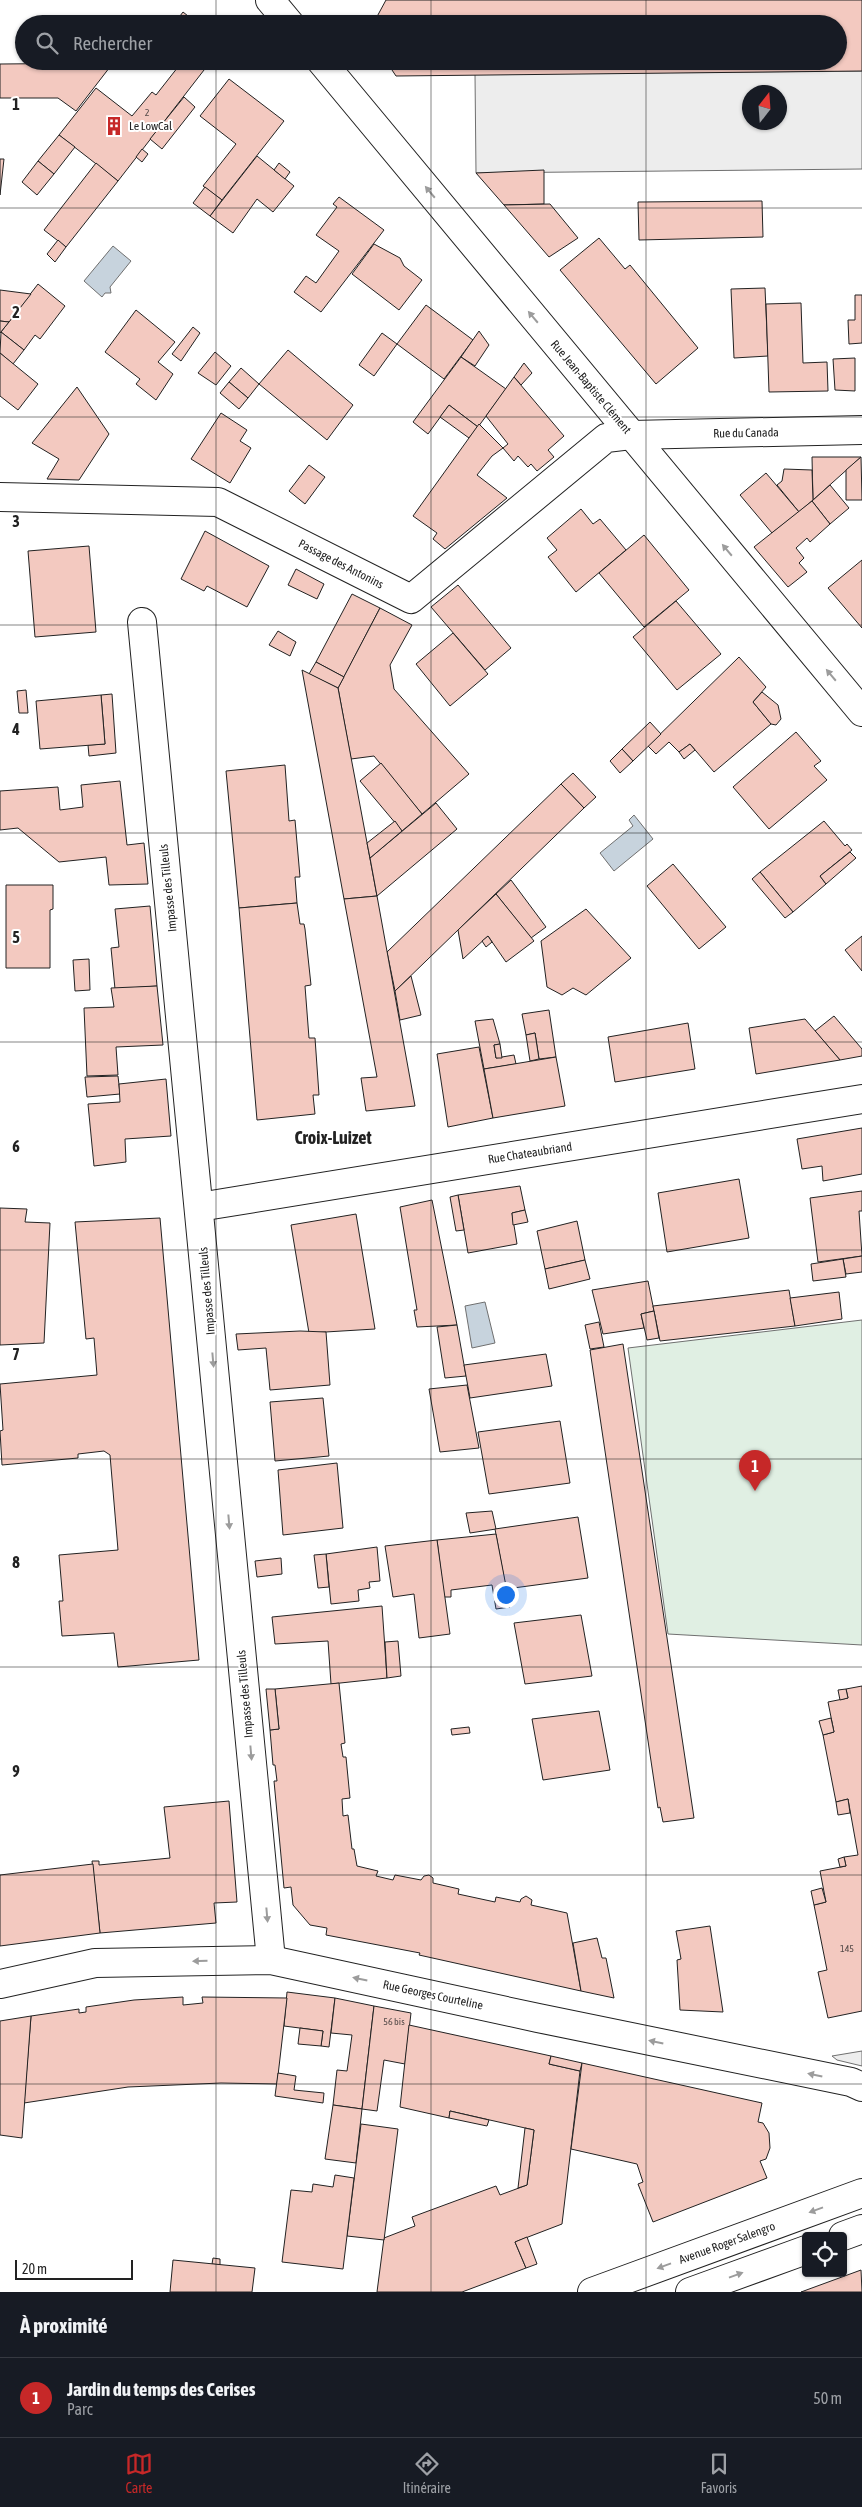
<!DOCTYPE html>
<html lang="fr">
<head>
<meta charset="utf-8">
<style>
	body { margin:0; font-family:"Asap Condensed",sans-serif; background:#242831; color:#f1f3f6 }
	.controls { position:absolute; right:15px; bottom:15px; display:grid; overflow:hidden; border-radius:5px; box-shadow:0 1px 4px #0004 }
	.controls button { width:45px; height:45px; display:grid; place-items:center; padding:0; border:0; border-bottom:1px solid #363941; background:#171b24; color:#f1f3f6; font:25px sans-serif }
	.compass { position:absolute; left:742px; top:85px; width:45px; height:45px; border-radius:50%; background:#171b24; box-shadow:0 1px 4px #0004; rotate:17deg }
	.scale { position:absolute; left:15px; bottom:12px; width:118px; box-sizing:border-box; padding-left:5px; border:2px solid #222; border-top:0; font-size:14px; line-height:18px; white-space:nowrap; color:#222; -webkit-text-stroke:4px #fff; paint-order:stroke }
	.you { position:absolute; left:505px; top:1594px; width:18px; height:18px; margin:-12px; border:4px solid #fff; border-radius:50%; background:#1a73e8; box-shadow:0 0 0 8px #1a73e833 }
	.badge { display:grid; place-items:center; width:32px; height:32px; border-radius:50%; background:#c62828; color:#fff; font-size:16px; font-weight:700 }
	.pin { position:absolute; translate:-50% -41px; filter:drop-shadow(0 1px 2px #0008) }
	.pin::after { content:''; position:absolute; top:26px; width:18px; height:15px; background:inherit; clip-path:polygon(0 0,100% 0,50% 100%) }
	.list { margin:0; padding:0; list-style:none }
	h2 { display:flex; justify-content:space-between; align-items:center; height:65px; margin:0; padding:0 20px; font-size:21px }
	h2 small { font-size:16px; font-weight:400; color:#9ea1a6 }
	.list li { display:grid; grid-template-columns:32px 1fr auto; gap:15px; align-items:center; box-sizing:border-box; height:80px; padding:0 20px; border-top:1px solid #363941 }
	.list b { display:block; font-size:19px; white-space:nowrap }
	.list p { margin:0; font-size:16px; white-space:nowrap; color:#9ea1a6 }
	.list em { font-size:16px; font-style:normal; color:#9ea1a6 }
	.icon { flex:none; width:28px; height:28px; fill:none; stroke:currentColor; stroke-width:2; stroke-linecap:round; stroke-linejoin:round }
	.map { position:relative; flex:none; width:862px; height:2292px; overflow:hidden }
	.search { position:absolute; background:#171b24; box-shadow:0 1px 4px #0004; left:15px; right:15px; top:15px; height:55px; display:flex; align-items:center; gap:12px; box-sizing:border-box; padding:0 18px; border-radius:28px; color:#9ea1a6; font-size:19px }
	.sheet { height:145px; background:#171b24 }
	nav { display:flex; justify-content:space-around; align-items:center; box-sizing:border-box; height:70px; border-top:1px solid #363941; background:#171b24; font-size:14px; color:#9ea1a6 }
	nav a { display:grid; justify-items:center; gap:2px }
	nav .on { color:#c62828 }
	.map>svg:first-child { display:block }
</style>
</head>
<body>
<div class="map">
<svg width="862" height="2292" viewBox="0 0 862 2292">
	<rect width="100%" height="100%" fill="#fff"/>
	<polygon fill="#e0efe3" stroke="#6f6f6f" points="862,1320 862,1645 668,1634 628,1348"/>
	<g fill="#ededed" stroke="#6f6f6f" fill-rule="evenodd">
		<path d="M862,71V169L476,173L475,74ZM750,92H780V122H750Z"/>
		<polygon points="862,2051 862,2066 837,2060 832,2056"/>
	</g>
	<g fill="#c7d3dd" stroke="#6f6f6f">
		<polygon points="113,246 131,261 110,287 111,293 105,293 102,297 84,281"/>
		<polygon points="634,815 653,839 614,871 600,853 633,826 629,820"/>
		<polygon points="485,1302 495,1343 472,1348 465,1306"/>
	</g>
	<g fill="#f3c9c0" stroke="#222">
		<polygon points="386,0 862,0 862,71 396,76 386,61 838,61 838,24 373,24"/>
		<polygon points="183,12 198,24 174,24"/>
		<polygon points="170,61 211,61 118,181 59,135 96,88 132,116 152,92 156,95 178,67"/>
		<polygon points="113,63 76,111 58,98 0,98 0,64"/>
		<polygon points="229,79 284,121 222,200 203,186 236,144 200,116"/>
		<polygon points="184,97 195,107 162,149 150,139"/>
		<polygon points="59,135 75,147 54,174 38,161"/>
		<polygon points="142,149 148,154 142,162 136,157"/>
		<polygon points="257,156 294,186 273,212 257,199 233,233 210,216"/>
		<polygon points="0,159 4,159 0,195"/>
		<polygon points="38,161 54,174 37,195 22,182"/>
		<polygon points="96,163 118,181 66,247 44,230"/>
		<polygon points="279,163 290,172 285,179 274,170"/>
		<polygon points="544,170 544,204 504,205 476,173"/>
		<polygon points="205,187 222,200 210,216 193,203"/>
		<polygon points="339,197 384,230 321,312 294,292 306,276 316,283 339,251 316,235 337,207 333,204"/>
		<polygon points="762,201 763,237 639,240 638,202"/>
		<polygon points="550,204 578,238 549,257 504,205"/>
		<polygon points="599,238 625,269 630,265 698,348 656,384 560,270"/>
		<polygon points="58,240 66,247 55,262 47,254"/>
		<polygon points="374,244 400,258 404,266 422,280 399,310 352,274"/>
		<polygon points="38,284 65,306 40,339 35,335 24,350 1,332"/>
		<polygon points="765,288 768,356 734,358 731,289"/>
		<polygon points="0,290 31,294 9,322 0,321"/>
		<polygon points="855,295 862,295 862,343 849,344 848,320 855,320"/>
		<polygon points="801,303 803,363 827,362 828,391 769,392 766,304"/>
		<polygon points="426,305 473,340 444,379 397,344"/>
		<polygon points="136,310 175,342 158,362 173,374 156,400 136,384 140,379 105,352"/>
		<polygon points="0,321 9,322 0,333"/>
		<polygon points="193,327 200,333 181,361 172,354"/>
		<polygon points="479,331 489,345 475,366 461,357"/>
		<polygon points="1,332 24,350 13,364 0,353"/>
		<polygon points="382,333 397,344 374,376 359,365"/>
		<polygon points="288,350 353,405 327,440 259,384"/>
		<polygon points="215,352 231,366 216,385 198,373"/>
		<polygon points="0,353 38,384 18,410 0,396"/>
		<polygon points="461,357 506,389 478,427 449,405 428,434 413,422"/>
		<polygon points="855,358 855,391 835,390 833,359"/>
		<polygon points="524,363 532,373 521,385 514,377"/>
		<polygon points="241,368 259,384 248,398 229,382"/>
		<polygon points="514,377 564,436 548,450 554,457 537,471 531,464 528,467 518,456 514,461 503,448 508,444 486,416"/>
		<polygon points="229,382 248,398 239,409 220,393"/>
		<polygon points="77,387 109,434 79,480 47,479 59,459 32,443"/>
		<polygon points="449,405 478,427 469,438 440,417"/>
		<polygon points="221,413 247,430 240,441 251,448 230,483 191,459"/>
		<polygon points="479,424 503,448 492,456 477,475 507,498 445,549 433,539 437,533 413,516"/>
		<polygon points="812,457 861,457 813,500"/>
		<polygon points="861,457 862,500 846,500 846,470"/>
		<polygon points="309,465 325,477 305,504 289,491"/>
		<polygon points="784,469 812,470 813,500 799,512 777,485 782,481"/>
		<polygon points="766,473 799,512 772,533 740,495"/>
		<polygon points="830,485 849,508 830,524 812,501"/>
		<polygon points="812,501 830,524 810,542 807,538 796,548 804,558 799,563 807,572 788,587 754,547"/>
		<polygon points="581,509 593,524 600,519 626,550 576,592 548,557 557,550 547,538"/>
		<polygon points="205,531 269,566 247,607 207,586 204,591 181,579"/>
		<polygon points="644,535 689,590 644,627 599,573"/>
		<polygon points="89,546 96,632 35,637 28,551"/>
		<polygon points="862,560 862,628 828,588"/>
		<polygon points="296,569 324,584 317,599 288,585"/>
		<polygon points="458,585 511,648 485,670 431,607"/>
		<polygon points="352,594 380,608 344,677 316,662"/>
		<polygon points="676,601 721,654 677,690 633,637"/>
		<polygon points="380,608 412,625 390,665 394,689 469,774 422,814 374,756 351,759 338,688"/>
		<polygon points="278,631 296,642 290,656 269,645"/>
		<polygon points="453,633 488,674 450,706 416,664"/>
		<polygon points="739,657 766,687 753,702 771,724 714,772 690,744 679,752 669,742 656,754 648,746"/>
		<polygon points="316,662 344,677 338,688 309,674"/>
		<polygon points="302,670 338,688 377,896 344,899"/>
		<polygon points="26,690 28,713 19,713 17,691"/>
		<polygon points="762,692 778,705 781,719 776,725 771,724 753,702"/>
		<polygon points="112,694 116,753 89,756 88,745 105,744 101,695"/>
		<polygon points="101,695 105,744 40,749 36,701"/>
		<polygon points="650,722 661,734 633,761 622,749"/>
		<polygon points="796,732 821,761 814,766 827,780 769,829 733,787"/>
		<polygon points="690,744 695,750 684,759 679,752"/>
		<polygon points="622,749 633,761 620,773 610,761"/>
		<polygon points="381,763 422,814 402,831 360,781"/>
		<polygon points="285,765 289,821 295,820 300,877 295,877 297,903 239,908 226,771"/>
		<polygon points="573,773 596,797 584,808 561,784"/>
		<polygon points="120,781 127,845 144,843 148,884 109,885 106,857 59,862 18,828 0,830 0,791 58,787 60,810 83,807 81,785"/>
		<polygon points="561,784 584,808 395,991 387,952"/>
		<polygon points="436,803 457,829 377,896 370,858"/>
		<polygon points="395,821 402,831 370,858 367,843"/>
		<polygon points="824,821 845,846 847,844 852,850 820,876 826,884 793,912 760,872"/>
		<polygon points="850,852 856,858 826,884 820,876"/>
		<polygon points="673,864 726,927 699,949 647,886"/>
		<polygon points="760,872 793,912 785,918 752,879"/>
		<polygon points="511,880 546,927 531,938 496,894"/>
		<polygon points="6,885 53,885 53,909 50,910 50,968 6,968"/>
		<polygon points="496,894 534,941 506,962 488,936 463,959 458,930"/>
		<polygon points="377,896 415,1106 366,1111 361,1078 377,1077 344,899"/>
		<polygon points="297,903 300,924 304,924 305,929 311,985 305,986 309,1038 315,1038 319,1095 313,1095 315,1114 257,1120 239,908"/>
		<polygon points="150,906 157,986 115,989 111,948 119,947 115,909"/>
		<polygon points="586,909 631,958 586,995 573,988 562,995 547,987 541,941"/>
		<polygon points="488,936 492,942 486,947 482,941"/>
		<polygon points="862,936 862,971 845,950"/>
		<polygon points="89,959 90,990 75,991 73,960"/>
		<polygon points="411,976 421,1015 400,1020 395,991"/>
		<polygon points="157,986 163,1045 116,1047 118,1075 87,1076 84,1008 114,1007 111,988"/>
		<polygon points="549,1010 556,1057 539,1059 535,1033 526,1035 522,1014"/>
		<polygon points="834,1016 862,1049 862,1056 840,1060 815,1031"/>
		<polygon points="493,1019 500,1044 494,1045 496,1058 514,1055 516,1064 484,1069 475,1021"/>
		<polygon points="805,1019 840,1060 756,1074 749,1028"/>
		<polygon points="688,1023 695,1069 615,1082 608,1037"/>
		<polygon points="535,1033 539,1059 530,1061 526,1035"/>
		<polygon points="500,1044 502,1058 496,1058 494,1045"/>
		<polygon points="479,1047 493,1118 448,1127 437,1054"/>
		<polygon points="556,1057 565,1106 493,1118 484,1069"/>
		<polygon points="118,1076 120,1094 87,1097 85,1077"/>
		<polygon points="166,1079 171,1136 125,1139 126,1162 94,1166 88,1104 120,1102 119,1084"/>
		<polygon points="862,1128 862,1174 823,1181 822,1166 802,1169 797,1139"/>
		<polygon points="739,1179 749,1238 667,1252 658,1193"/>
		<polygon points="520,1186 525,1210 512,1213 517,1244 468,1253 458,1195"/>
		<polygon points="862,1191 862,1211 859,1211 862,1256 818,1262 810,1198"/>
		<polygon points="458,1195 464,1230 456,1231 450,1197"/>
		<polygon points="432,1200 457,1325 417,1327 414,1310 417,1310 400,1207"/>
		<polygon points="0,1208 27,1209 25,1222 50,1223 44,1343 0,1345"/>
		<polygon points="525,1210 528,1222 513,1225 512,1213"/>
		<polygon points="356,1214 375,1329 309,1333 291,1225"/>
		<polygon points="160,1218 199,1660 118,1667 114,1633 62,1636 59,1601 63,1601 59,1555 118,1550 110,1455 104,1451 78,1454 78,1458 2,1465 0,1431 3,1430 0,1384 97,1375 94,1338 86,1339 75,1222"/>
		<polygon points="577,1221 585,1260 545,1269 537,1231"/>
		<polygon points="862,1256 862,1272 846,1274 843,1259"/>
		<polygon points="843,1259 846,1277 813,1281 811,1264"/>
		<polygon points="585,1260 590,1279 549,1289 545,1269"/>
		<polygon points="648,1281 654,1311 641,1314 644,1328 603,1334 592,1290"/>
		<polygon points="789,1290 795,1326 660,1341 653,1306"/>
		<polygon points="839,1292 842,1319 795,1326 790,1298"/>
		<polygon points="654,1311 659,1338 647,1340 641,1314"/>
		<polygon points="599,1322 604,1347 590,1349 585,1325"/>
		<polygon points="457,1325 466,1376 445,1378 437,1327"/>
		<polygon points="300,1331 326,1332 330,1385 270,1390 266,1348 238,1350 236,1334"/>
		<polygon points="623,1344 694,1818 663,1822 660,1807 658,1808 590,1350"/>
		<polygon points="546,1354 552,1386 470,1398 464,1365"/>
		<polygon points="467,1385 479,1448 440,1452 429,1389"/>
		<polygon points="323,1398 329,1456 275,1461 270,1402"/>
		<polygon points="560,1421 570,1483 489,1494 478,1432"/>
		<polygon points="337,1463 343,1528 283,1535 278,1470"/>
		<polygon points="492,1511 496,1529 470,1533 466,1513"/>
		<polygon points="578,1517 588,1578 506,1589 495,1529"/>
		<polygon points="496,1534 510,1607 496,1609 492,1585 451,1590 451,1597 444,1597 437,1540"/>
		<polygon points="437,1540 450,1634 419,1638 414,1594 393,1597 385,1546"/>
		<polygon points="377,1547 380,1581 369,1582 370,1588 358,1590 359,1601 331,1604 326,1554"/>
		<polygon points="326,1554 329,1587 318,1588 314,1555"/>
		<polygon points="281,1558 282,1574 257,1577 255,1561"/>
		<polygon points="382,1606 387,1678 331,1684 328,1641 275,1644 272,1617"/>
		<polygon points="581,1615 592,1676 525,1684 514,1623"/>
		<polygon points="398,1641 401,1676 387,1678 385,1642"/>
		<polygon points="339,1683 345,1743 341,1744 343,1757 346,1757 350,1798 342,1799 343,1816 348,1815 352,1849 354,1849 357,1866 378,1871 376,1876 393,1880 395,1875 421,1880 424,1876 429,1875 433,1878 433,1883 459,1889 458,1894 495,1902 496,1897 520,1902 521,1899 526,1896 532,1900 531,1905 567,1913 581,1991 419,1955 420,1953 326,1935 327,1928 310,1925 293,1905 291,1887 284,1888 274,1781 277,1781 275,1765 273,1765 270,1730 279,1729 275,1689"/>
		<polygon points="862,1686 862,2011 828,2018 818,1972 827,1970 814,1905 826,1902 820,1871 846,1866 844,1857 858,1855 848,1799 836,1802 823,1735 834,1732 828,1702 848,1698 846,1689"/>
		<polygon points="266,1689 275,1689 279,1729 270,1730"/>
		<polygon points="846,1689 848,1698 840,1700 838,1690"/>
		<polygon points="599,1711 610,1770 543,1780 532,1719"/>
		<polygon points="831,1718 834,1732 823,1735 819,1721"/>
		<polygon points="469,1727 470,1733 452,1735 451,1729"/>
		<polygon points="848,1799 850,1813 838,1815 836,1802"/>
		<polygon points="229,1801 237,1902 214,1903 216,1923 100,1933 92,1861 99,1861 99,1865 170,1858 164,1807"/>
		<polygon points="844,1857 846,1866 840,1867 838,1859"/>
		<polygon points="93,1864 100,1933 0,1946 0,1875"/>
		<polygon points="822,1888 826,1902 814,1905 811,1891"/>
		<polygon points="710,1926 723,2012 680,2010 677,1960 681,1959 676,1931"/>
		<polygon points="597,1938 602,1958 606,1958 614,1998 581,1991 573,1943"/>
		<polygon points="287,1992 335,1998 329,2047 321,2046 323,2031 284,2026"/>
		<polygon points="183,1997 183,2005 203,2003 202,1997 287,1998 277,2084 221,2083 128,2087 24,2103 31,2016 79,2009 79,2013 86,2012 86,2007 134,2000"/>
		<polygon points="335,1998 374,2006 362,2109 333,2105 337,2070 347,2071 352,2035 331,2033"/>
		<polygon points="374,2006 411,2013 405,2064 384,2060 377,2111 362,2109"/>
		<polygon points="31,2016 22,2138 0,2135 0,2021"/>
		<polygon points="409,2025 551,2056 549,2064 580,2071 562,2224 515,2242 526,2268 462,2292 377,2292 384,2238 415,2226 412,2217 496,2186 500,2195 527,2185 534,2130 450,2111 449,2118 400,2107"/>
		<polygon points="300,2028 323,2031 321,2046 298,2044"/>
		<polygon points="551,2056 582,2063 580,2071 549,2064"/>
		<polygon points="582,2063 762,2103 758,2122 763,2123 769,2133 770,2148 766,2159 760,2161 767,2178 653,2222 638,2184 643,2182 637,2164 571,2149"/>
		<polygon points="278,2073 296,2076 294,2090 324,2093 323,2103 275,2096"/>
		<polygon points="333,2105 362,2109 356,2163 325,2159"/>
		<polygon points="450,2111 489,2120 487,2126 449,2118"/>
		<polygon points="361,2124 398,2129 384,2240 347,2236"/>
		<polygon points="525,2128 534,2130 527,2185 518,2188"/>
		<polygon points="335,2175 354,2178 343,2269 282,2262 291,2190 312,2192 313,2184 333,2187"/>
		<polygon points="527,2237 537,2264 526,2268 515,2242"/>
		<polygon points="213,2258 220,2259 220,2265 212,2264"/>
		<polygon points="173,2260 255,2268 252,2292 170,2292"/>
		<polygon points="861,2270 862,2292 801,2292"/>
	</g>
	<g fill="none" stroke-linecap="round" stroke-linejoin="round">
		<g stroke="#222" stroke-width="30">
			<g id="minor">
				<polyline points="270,0 290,24"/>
				<polyline points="321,61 862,712"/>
				<polyline points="0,497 218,502 411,599 606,438 631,435 862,430"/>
				<polyline points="142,622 271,1960"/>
				<polyline points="199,1207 862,1099"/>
				<polyline points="0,1984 95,1963 271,1960 538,2018 851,2082 862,2087"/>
			</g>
		</g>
		<g stroke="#222" stroke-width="30">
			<g id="secondary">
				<polyline points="843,2236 862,2229"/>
				<polyline points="592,2292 862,2193"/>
				<polyline points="690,2292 806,2250"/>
			</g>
		</g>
		<use href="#minor" stroke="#fff" stroke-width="28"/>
		<use href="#secondary" stroke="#fff" stroke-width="28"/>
	</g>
	<defs><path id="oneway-solid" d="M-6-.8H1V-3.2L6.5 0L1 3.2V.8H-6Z" transform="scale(1.25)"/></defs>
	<g fill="#9c9c9c">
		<use href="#oneway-solid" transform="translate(430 192) rotate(-130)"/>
		<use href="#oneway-solid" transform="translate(533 317) rotate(-130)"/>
		<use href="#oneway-solid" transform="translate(727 550) rotate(-130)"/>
		<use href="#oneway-solid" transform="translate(831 675) rotate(-130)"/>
		<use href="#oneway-solid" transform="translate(213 1360) rotate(85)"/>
		<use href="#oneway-solid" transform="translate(229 1522) rotate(85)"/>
		<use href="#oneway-solid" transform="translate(251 1753) rotate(85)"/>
		<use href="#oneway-solid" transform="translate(267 1915) rotate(85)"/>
		<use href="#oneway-solid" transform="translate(200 1961) rotate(179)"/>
		<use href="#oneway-solid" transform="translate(360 1979) rotate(-168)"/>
		<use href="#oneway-solid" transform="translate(656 2042) rotate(-168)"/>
		<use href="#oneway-solid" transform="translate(815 2075) rotate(-168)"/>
		<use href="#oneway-solid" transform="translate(816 2210) rotate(160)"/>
		<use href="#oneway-solid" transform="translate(664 2266) rotate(160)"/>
		<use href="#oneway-solid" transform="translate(736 2275) rotate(-20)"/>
	</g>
	<path fill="none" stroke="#222" stroke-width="1" stroke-opacity="0.55" d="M216,0V24M431,0V24M646,0V24M216,61V2292M431,61V2292M646,61V2292M0,208H862M0,417H862M0,625H862M0,833H862M0,1042H862M0,1250H862M0,1459H862M0,1667H862M0,1875H862M0,2084H862"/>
	<defs>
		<g id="building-bare" transform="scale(1.5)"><path d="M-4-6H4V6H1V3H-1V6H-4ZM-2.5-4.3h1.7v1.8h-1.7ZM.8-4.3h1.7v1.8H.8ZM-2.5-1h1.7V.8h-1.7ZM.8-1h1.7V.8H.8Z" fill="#c62828" stroke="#fff" stroke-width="2.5" paint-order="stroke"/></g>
	</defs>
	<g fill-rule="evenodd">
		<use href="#building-bare" x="114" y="126"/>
	</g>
	<g text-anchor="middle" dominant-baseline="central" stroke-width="4" stroke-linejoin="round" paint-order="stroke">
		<g font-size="10" fill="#564c4a">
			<text x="147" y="112">2</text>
			<text x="847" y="1948">145</text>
			<text x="394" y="2021">56 bis</text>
		</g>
		<g font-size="12" fill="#222" stroke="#fff" text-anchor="start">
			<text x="129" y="126">Le LowCal</text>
		</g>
		<g font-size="12" fill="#222" stroke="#fff">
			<text transform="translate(591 387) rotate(50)">Rue Jean-Baptiste Clément</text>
			<text transform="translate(746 433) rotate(-1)">Rue du Canada</text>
			<text transform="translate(341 564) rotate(27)">Passage des Antonins</text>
			<text transform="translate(168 888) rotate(-96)">Impasse des Tilleuls</text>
			<text transform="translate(530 1153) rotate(-9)">Rue Chateaubriand</text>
			<text transform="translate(207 1291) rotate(-95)">Impasse des Tilleuls</text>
			<text transform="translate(245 1694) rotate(-95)">Impasse des Tilleuls</text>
			<text transform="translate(433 1995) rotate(12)">Rue Georges Courteline</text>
			<text transform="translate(727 2243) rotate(-20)">Avenue Roger Salengro</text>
		</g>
		<g font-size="18" font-weight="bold" fill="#222" stroke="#fff">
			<text x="333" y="1137">Croix-Luizet</text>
		</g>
	</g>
	<g font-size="16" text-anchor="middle" font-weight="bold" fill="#222" stroke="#fff" stroke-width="4" stroke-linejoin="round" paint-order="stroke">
		<text x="16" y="110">1</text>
		<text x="16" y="318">2</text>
		<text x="16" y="527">3</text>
		<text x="16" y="735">4</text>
		<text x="16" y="943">5</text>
		<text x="16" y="1152">6</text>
		<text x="16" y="1360">7</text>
		<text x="16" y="1568">8</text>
		<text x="16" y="1777">9</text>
	</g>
</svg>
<div class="controls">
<button><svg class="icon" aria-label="locate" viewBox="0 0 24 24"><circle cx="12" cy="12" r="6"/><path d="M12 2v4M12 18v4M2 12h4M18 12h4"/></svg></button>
</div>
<svg class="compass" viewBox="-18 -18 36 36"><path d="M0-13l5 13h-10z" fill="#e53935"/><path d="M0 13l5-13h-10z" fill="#9ea1a6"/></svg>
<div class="scale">20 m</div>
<div class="you"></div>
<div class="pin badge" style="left:755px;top:1491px">1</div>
<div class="search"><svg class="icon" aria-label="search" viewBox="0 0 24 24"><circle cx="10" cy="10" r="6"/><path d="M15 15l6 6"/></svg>Rechercher</div>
</div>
<section class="sheet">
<h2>À proximité<small></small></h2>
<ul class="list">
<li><span class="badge">1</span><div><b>Jardin du temps des Cerises</b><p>Parc</p></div><em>50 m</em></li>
</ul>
</section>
<nav>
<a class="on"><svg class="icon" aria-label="map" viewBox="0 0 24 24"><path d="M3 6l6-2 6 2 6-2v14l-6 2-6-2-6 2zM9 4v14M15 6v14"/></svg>Carte</a>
<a><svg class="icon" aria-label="directions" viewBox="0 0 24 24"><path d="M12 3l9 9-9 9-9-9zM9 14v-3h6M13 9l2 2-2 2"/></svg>Itinéraire</a>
<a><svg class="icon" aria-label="saved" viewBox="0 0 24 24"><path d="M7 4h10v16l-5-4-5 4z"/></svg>Favoris</a>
</nav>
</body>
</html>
